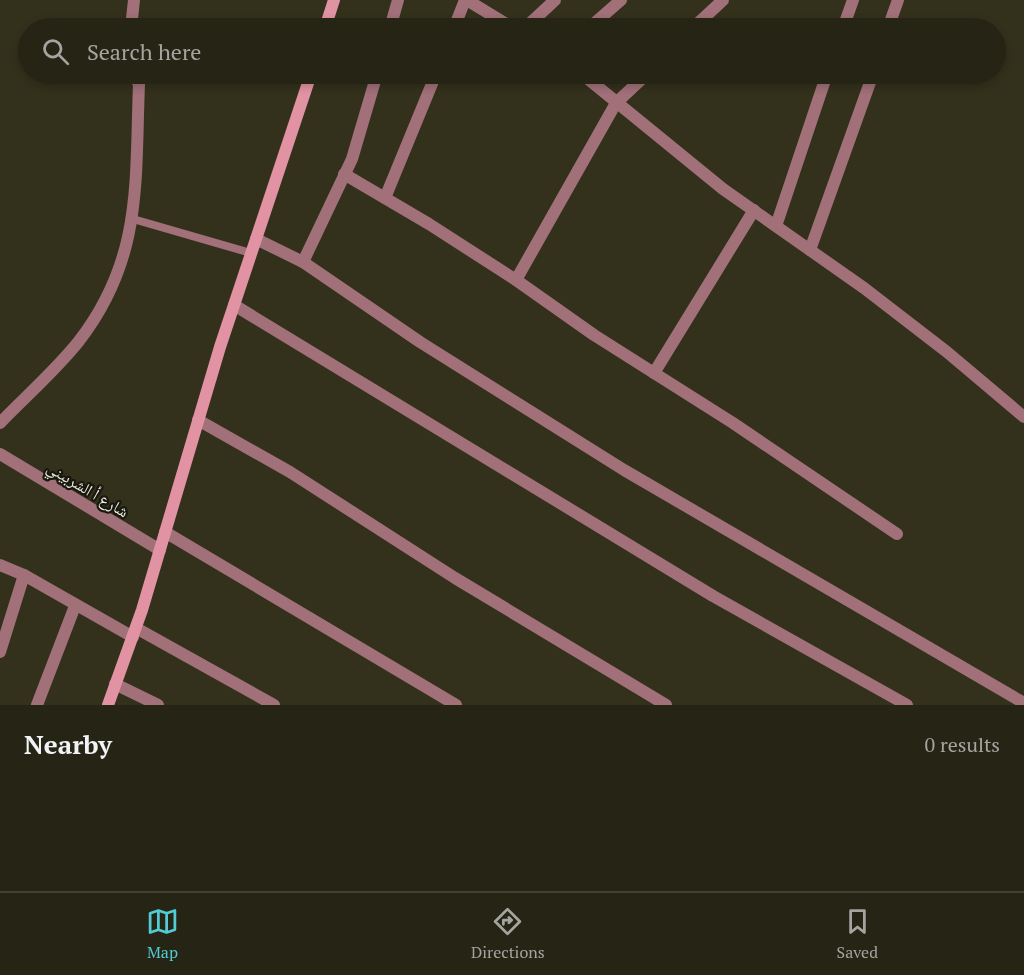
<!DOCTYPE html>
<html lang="en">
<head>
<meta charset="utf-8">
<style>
	body { margin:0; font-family:"PT Serif","Noto Naskh Arabic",serif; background:#323022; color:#f1f3f6 }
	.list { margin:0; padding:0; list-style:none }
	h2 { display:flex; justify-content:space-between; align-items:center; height:78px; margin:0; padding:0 24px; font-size:26px }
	h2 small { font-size:20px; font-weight:400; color:#a4a4a0 }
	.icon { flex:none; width:33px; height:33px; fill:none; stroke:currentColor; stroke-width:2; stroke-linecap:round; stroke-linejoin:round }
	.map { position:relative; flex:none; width:1024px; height:705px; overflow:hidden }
	.search { position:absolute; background:#262415; box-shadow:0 3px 9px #0003; left:18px; right:18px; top:18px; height:66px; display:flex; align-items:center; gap:15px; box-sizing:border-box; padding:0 21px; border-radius:33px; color:#a4a4a0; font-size:22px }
	.sheet { height:186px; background:#262415 }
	nav { display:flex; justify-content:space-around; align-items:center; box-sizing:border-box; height:84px; border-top:2px solid #424134; background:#262415; font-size:16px; color:#a4a4a0 }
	nav a { display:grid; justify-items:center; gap:3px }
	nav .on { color:#51ccd4 }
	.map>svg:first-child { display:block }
</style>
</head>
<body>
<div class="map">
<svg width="1024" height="705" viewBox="0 0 1024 705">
	<rect width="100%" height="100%" fill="#33301c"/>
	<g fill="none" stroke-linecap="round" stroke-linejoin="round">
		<polyline stroke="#a17079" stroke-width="8" points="133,219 251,253"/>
		<g stroke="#a17079" stroke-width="12">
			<polyline points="467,0 513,28"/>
			<polyline points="131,28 134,0"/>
			<polyline points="390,28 398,0"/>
			<polyline points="454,28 465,0"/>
			<polyline points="525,28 555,0"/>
			<polyline points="589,28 621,0"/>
			<polyline points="693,28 723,0"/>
			<polyline points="843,28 853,0"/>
			<polyline points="888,28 898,0"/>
			<polyline points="582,74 723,189 864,288 947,352 1024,417"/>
			<polyline points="344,174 429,224 516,280 594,335 733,423 897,534"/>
			<polyline points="385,198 436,74"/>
			<polyline points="776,226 827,74"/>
			<polyline points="256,239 303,262 420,342 624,470 1024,703"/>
			<polyline points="810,250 873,74"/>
			<polyline points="303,262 352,159 377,74"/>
			<polyline points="516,280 616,103 647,74"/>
			<polyline points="234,305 713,596 907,705"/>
			<polyline points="654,373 754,210"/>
			<polyline points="198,420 290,472 455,578 666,705"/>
			<path d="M0,423C26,396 56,370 79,341C143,258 135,182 139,84L135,78L121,74"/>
			<polyline points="0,454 160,550"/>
			<polyline points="165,532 456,705"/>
			<polyline points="0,565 24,575 133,637"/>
			<polyline points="136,628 274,705"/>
			<polyline points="0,652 24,575"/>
			<polyline points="115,684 158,705"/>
			<polyline points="37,705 75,606"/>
		</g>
		<g stroke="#e293a3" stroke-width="12">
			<polyline points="325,28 334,0"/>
			<polyline points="108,705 142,610 220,347 311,74"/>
		</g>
	</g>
	<g text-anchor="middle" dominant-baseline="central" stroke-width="4.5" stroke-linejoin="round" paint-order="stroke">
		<g font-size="16" fill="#eeece0" stroke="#19180f">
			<text transform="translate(88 489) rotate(31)">شارع أ الشربيني</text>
		</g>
	</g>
</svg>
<div class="search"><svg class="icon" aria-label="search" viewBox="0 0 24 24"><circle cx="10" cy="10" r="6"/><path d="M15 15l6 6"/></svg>Search here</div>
</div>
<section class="sheet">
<h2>Nearby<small>0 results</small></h2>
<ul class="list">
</ul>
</section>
<nav>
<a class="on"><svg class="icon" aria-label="map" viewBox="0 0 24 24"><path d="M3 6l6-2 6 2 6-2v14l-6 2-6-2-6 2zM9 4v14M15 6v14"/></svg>Map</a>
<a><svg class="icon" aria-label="directions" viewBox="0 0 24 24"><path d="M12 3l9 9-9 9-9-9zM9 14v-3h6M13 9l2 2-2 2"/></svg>Directions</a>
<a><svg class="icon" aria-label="saved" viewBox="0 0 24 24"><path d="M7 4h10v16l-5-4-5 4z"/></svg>Saved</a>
</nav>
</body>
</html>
